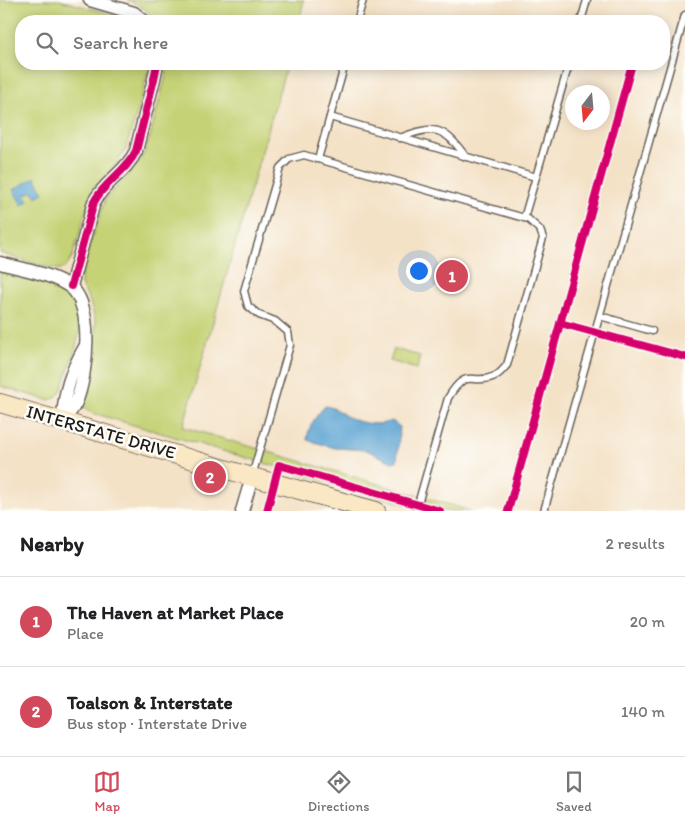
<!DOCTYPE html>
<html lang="en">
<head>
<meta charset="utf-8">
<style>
	body { margin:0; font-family:Itim,sans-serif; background:#f6f6f6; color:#202124 }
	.compass { position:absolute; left:565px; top:85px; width:45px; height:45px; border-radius:50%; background:#fff; box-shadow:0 2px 12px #0003; rotate:196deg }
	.you { position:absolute; left:418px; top:270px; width:18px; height:18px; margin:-12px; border:4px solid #fff; border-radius:50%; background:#1a73e8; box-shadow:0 0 0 8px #1a73e833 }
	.badge { display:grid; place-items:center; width:32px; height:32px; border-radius:50%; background:#d1495b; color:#fff; font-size:16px; font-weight:700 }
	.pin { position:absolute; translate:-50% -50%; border:2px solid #fff; box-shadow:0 1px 5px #0006 }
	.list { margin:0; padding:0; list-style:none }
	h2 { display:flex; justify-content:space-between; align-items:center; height:65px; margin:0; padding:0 20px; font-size:21px }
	h2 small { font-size:16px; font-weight:400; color:#757577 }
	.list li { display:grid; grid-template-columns:32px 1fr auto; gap:15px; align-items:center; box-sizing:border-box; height:90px; padding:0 20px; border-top:1px solid #e0e0e0 }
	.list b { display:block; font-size:19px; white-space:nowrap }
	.list p { margin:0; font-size:16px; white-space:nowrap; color:#757577 }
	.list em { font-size:16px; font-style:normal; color:#757577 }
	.icon { flex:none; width:28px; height:28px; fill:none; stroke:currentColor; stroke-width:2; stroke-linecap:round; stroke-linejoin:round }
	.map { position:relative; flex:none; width:685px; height:511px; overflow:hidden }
	.search { position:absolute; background:#fff; box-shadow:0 2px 12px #0003; left:15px; right:15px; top:15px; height:55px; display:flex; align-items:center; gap:12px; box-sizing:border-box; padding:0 18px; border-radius:20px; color:#757577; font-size:19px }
	.sheet { height:245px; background:#fff }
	nav { display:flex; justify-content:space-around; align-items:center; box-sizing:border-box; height:70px; border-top:1px solid #e0e0e0; background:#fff; font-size:14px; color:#757577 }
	nav a { display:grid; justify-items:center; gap:2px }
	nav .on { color:#d1495b }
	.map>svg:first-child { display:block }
</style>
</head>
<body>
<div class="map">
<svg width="685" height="511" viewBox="0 0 685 511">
	<rect width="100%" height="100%" fill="#fdfcf7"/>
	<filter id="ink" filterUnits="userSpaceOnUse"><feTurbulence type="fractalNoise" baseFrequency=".02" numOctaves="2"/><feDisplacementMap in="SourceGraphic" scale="10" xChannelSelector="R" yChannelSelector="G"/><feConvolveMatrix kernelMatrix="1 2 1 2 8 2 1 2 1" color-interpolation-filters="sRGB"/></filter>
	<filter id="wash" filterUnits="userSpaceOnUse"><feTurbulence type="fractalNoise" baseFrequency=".0096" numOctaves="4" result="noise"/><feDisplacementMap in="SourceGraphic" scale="20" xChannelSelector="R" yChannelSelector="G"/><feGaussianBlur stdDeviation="1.12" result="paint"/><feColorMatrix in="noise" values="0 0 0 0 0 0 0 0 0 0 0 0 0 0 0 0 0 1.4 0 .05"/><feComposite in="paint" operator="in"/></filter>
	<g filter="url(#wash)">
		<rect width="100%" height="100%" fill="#f4e2c7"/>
		<g fill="#c5d274" stroke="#707748">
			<path d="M0,0H59L115,15L130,21H21V64H150L138,110L125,151L117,163L92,191L72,258C69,263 67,268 61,269C53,271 11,256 0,253Z"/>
			<path d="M127,0H304L299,21H156C148,11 140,4 127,0Z"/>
			<polygon points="169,64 287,64 183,427 471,511 429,511 89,412 82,404 94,343 96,323 89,299 81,285 81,275 95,228 106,198 137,165 144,153 149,140"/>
			<path d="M0,269C34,278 88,286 79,334C75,353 68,371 62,389C58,396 55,399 47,400L0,386Z"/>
			<polygon points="394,349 420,356 417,369 390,361"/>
		</g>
		<g fill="#5aa2d1" stroke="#3b5f76">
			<polygon points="35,177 44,193 36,197 33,191 25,195 28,201 22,205 13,190"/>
			<path d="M325,406C336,407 341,414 350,418C363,424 379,426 392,421L400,427L397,461L392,462L366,450L335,448L307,440C308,426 316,416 325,406Z"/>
		</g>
	</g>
	<g filter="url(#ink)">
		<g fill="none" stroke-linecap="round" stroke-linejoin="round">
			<g stroke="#686158" stroke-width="9">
				<g id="lane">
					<polyline points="357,21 363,0"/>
					<polyline points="581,21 587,0"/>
					<polyline points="330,117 536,177"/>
					<path d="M400,138C435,124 444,127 466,157"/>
					<polyline points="318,159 345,64"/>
					<polyline points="524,218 569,64"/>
					<polyline points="600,316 652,331"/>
					<path d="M252,476L290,345L288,332L275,321L259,315L248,306L244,291L280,168L289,159L304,155L528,219L540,230L543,238L507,365C504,368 500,374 495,376C471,387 468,365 448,398L416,511"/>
					<polyline points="544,511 685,15"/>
				</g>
			</g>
			<g stroke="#686158" stroke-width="15">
				<g id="street">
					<polyline points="90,0 134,13 144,21"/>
					<path d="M0,263C22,269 49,273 69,286C95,303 87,377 76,402C73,409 67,415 63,421"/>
					<path d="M71,286L94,202C104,182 126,172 136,151L154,79L157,64"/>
					<path d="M63,420C64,392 71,371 85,347"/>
					<polyline points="242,511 252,477"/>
				</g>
			</g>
			<g stroke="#686158" stroke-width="20">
				<polyline id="secondary" points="0,403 252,477 376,511"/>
			</g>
			<use href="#lane" stroke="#fff" stroke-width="6"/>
			<use href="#street" stroke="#fff" stroke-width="12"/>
			<use href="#secondary" stroke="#fae7c3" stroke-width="18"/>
			<g stroke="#fdfcf7" stroke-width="11">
				<g id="cycleway">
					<path d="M71,286L94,202C104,182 126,172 136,151L154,79L157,64"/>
					<polyline points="560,323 685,357"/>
					<polyline points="267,511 279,465 440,511"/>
					<polyline points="508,511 632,64"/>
				</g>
			</g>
			<use href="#cycleway" stroke="#d6006c" stroke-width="8"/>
		</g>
	</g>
	<g text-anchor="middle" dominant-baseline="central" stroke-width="5" stroke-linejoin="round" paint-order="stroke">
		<g font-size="18" fill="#1c1c1c" stroke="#fdfcf7">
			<text transform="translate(101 432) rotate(16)">INTERSTATE DRIVE</text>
		</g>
	</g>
</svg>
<svg class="compass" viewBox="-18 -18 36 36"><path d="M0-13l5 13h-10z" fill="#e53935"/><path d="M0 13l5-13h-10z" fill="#757577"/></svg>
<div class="you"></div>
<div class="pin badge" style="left:452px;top:276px">1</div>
<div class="pin badge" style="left:210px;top:477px">2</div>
<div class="search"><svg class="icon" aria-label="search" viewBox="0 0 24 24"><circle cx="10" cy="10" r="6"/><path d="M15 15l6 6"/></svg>Search here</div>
</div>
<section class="sheet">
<h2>Nearby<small>2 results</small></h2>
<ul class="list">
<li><span class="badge">1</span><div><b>The Haven at Market Place</b><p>Place</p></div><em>20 m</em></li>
<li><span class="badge">2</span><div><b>Toalson &amp; Interstate</b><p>Bus stop · Interstate Drive</p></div><em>140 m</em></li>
</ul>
</section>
<nav>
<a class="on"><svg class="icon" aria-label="map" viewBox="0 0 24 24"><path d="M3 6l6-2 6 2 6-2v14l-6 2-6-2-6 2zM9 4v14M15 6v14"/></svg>Map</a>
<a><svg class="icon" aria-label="directions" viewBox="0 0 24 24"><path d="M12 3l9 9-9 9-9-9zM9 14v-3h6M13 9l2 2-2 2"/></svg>Directions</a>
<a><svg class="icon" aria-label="saved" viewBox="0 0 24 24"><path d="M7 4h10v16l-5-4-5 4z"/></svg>Saved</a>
</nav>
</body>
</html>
